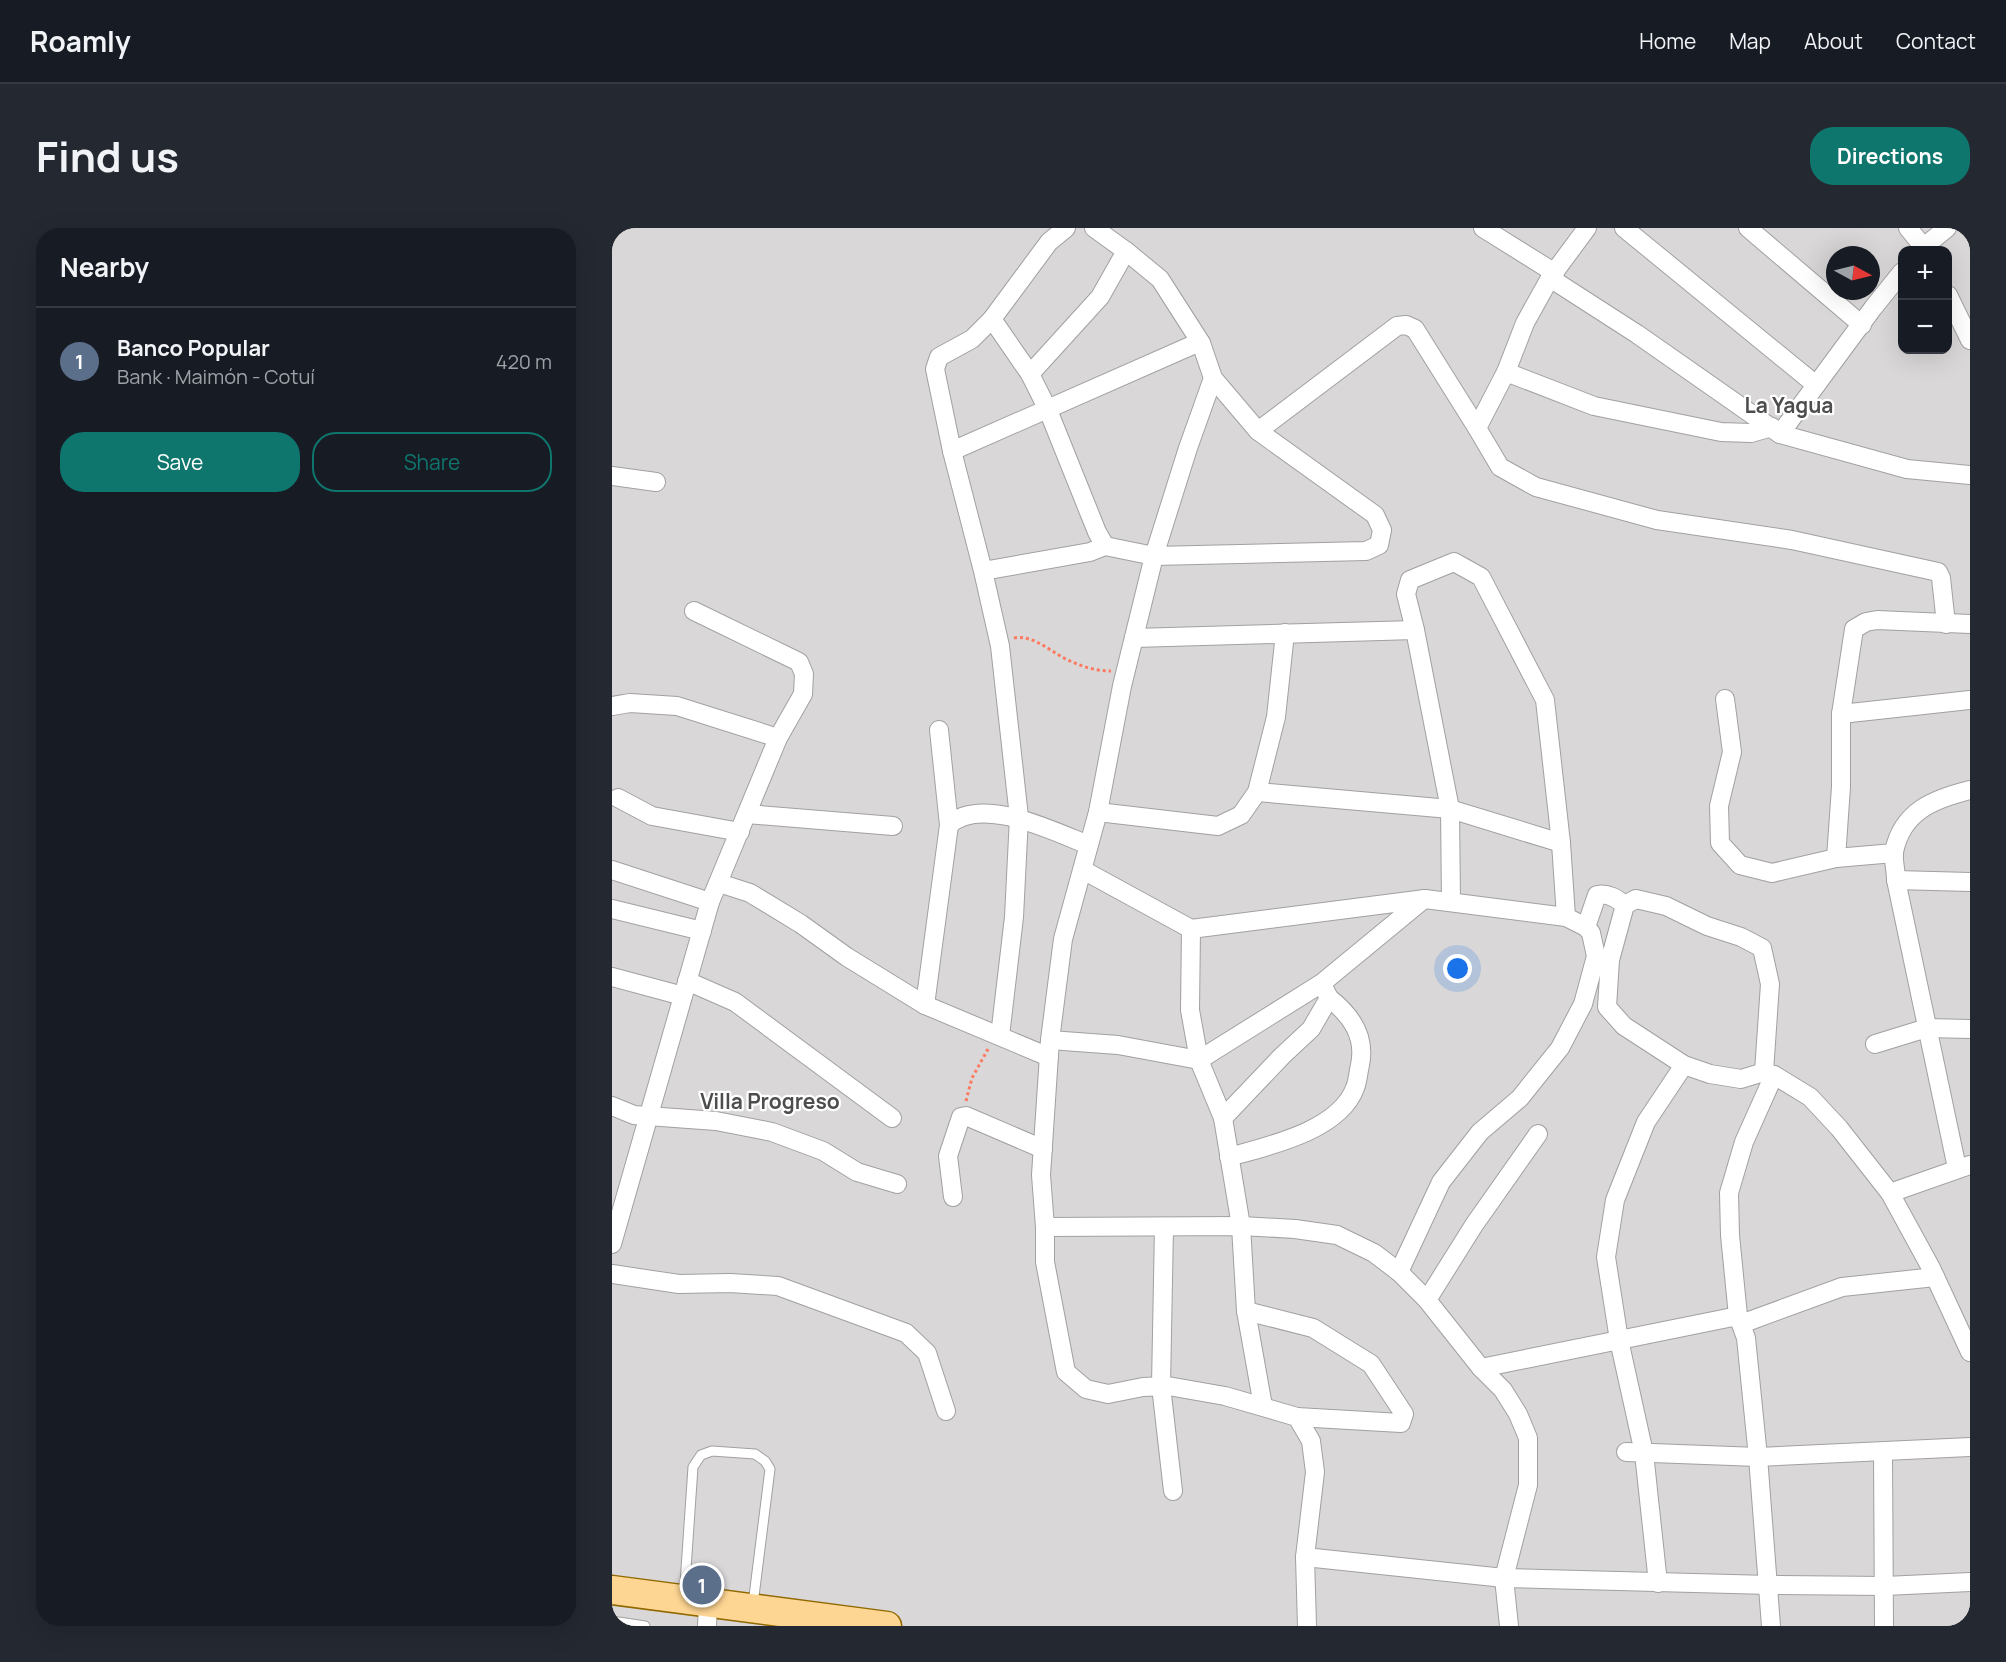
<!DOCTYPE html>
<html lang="en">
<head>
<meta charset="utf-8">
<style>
	body { margin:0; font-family:Manrope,sans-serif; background:#242831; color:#f1f3f6 }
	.controls { position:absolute; right:18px; top:18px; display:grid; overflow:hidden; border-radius:12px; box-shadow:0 6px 24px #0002 }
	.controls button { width:54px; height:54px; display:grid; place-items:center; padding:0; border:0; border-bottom:2px solid #363941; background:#171b24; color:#f1f3f6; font:30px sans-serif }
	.compass { position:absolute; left:1214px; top:18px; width:54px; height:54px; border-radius:50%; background:#171b24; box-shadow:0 6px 24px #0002; rotate:97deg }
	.you { position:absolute; left:846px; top:741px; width:21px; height:21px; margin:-15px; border:4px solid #fff; border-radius:50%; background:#1a73e8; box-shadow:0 0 0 9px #1a73e833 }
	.badge { display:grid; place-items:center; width:39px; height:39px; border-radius:50%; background:#0f766e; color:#fff; font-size:20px; font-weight:700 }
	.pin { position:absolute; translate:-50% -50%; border:3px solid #fff; box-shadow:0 2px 6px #0006 }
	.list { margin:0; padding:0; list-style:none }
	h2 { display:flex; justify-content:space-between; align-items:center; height:78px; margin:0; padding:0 24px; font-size:26px }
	h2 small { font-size:20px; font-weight:400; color:#9ea1a6 }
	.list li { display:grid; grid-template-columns:39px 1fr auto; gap:18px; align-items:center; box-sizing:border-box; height:108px; padding:0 24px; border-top:2px solid #363941 }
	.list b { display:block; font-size:22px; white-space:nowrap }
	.list p { margin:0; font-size:20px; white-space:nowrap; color:#9ea1a6 }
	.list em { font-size:20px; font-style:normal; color:#9ea1a6 }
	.actions { display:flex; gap:12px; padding:18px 24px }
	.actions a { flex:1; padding:14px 0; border:2px solid #0f766e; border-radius:24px; text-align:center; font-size:21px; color:#0f766e }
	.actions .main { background:#0f766e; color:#fff }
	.map { position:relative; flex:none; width:1358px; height:1398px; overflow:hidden; border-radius:24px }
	header { display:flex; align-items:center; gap:36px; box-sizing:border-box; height:84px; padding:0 30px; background:#171b24; border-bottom:2px solid #363941 }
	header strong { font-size:28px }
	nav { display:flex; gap:33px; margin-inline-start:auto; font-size:21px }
	.intro { display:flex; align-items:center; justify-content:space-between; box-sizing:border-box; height:144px; padding:0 36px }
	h1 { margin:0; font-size:42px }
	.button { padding:15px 27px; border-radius:24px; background:#0f766e; color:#fff; font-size:21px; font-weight:700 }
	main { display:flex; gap:36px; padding:0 36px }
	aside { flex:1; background:#171b24; border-radius:24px; box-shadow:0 6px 24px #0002 }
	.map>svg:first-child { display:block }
</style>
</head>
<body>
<header>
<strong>Roamly</strong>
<nav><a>Home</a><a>Map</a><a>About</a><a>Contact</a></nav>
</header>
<div class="intro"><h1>Find us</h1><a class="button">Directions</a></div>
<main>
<aside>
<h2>Nearby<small></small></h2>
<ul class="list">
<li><span class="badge" style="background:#5c6f8a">1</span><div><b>Banco Popular</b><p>Bank · Maimón - Cotuí</p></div><em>420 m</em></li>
</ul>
<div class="actions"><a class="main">Save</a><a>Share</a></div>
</aside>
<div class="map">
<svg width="1358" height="1398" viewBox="0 0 1358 1398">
	<rect width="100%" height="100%" fill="#ede9df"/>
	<path fill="#d9d7d7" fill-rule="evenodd" d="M0,0H1358V1398H0ZM1290,22H1336V122H1290ZM1223,27H1259V63H1223Z"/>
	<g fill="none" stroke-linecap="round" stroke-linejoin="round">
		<g stroke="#a1a1a1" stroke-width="11">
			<g id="lane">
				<polyline points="72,1370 81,1239 89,1227 100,1223 143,1226 153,1233 158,1241 141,1376"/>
				<polyline points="0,1393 33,1398"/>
			</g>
		</g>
		<g stroke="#a1a1a1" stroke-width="20">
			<g id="street">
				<polyline points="482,0 514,23 548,51 589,115"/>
				<polyline points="871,0 943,45"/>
				<polyline points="975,0 938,50 913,95 894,144 865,200 888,239 924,259 1045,292 1180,312 1326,344 1329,350 1334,396"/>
				<polyline points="1012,0 1204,157"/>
				<polyline points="1136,0 1250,97"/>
				<polyline points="1296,0 1314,22"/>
				<polyline points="1308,22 1335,0"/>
				<polyline points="938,50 1025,106 1168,206 1295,241 1358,247"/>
				<polyline points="1336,67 1358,112"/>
				<polyline points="380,91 437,14 454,0"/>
				<polyline points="894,144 982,178 1109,204 1139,205 1160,199"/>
				<polyline points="418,146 488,69 514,23"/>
				<polyline points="601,150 576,220 542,328 510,458 486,584 451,711 438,812 429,947 433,999 433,1034 454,1144 474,1161 496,1166 531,1159 556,1158 613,1168 685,1189 699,1213 703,1244 693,1329 695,1398"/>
				<polyline points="646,203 785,98 794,97 803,101 865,200"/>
				<polyline points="1168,206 1261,80 1290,44"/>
				<polyline points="340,223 583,116 589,115 601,150 646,203 763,287 770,302 767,317 754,323 542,328 493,318"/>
				<polyline points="0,248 44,254"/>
				<polyline points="371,343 478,324 493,318 485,304 436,182 418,146 380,91 360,111 327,129 323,141 340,223 371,343 388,418 407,589 402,689 388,808"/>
				<polyline points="522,410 803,402"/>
				<polyline points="1113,471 1120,524 1107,578 1108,615 1128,637 1160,645 1224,630 1282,625"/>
				<polyline points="0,478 18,475 65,478 166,510"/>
				<polyline points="1229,486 1358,472"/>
				<polyline points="645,564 838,581 949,615"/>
				<polyline points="6,570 40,588 128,604"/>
				<polyline points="486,584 606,598 629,587 645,564 664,489 673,405"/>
				<polyline points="135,586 281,598"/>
				<path d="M337,597C369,567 441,603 476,617"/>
				<polyline points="1224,630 1229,559 1229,486 1242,401 1254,394 1265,392 1358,396"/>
				<polyline points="0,642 98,674"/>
				<polyline points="471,642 579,701 578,782 587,832 611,890 629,998 634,1083 651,1178"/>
				<polyline points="1284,652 1358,654"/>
				<polyline points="107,655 138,665 189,696 235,729 313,777 437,829"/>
				<polyline points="839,674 838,581 803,402 794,366 798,352 842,334 869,349 933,472 949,615 954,689"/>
				<polyline points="0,681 90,703"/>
				<path d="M974,699L985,667C996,665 1004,670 1013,677"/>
				<polyline points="579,701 813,671 954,689 974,699 979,705 984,728 971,776 948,820 908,870 868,904 829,954 787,1044"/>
				<polyline points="0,749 71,768"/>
				<polyline points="75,753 123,774 280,890"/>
				<polyline points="313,777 337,597 327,502"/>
				<polyline points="438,812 506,817 587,832 710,755 812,671"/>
				<polyline points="1263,816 1315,800 1358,801"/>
				<polyline points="1152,844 1158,756 1150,720 1129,709 1095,698 1054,678 1024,671 1013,677 998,732 995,779 1012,798 1072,837 1098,846 1129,851 1152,844 1162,847 1198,869 1227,900 1278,965 1319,1040 1358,1124"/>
				<polyline points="0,878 22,887 104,893 160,904 211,923 245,944 285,956"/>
				<polyline points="611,890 670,828 699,801 717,770 712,760"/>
				<path d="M617,929C656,918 727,903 743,860C746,853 746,845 748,837C754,808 739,787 717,770"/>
				<path d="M1345,940L1284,652C1284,643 1281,632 1282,624C1290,583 1322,571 1358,562"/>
				<polyline points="1278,965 1358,937"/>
				<polyline points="341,969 336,928 349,889 354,888 431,921"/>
				<polyline points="433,999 629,998 683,1001 725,1007 762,1025 787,1044 815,1072 869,1140 891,1162 906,1186 916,1210 916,1257 892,1350 897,1398"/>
				<polyline points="552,999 549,1158 561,1263"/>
				<polyline points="0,1016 98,674 166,510 191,466 192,446 187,434 82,383"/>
				<polyline points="0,1046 67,1056 118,1055 166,1058 294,1105 315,1125 334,1183"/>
				<polyline points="815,1072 862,997 926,906"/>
				<polyline points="634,1083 701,1100 759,1136 792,1186 789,1195 685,1189"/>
				<polyline points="1129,1096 1230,1059 1323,1049"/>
				<polyline points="869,1140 1126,1088"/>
				<polyline points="1014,1224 1146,1229 1358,1219"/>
				<polyline points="1271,1224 1272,1398"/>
				<polyline points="693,1329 892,1350 1157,1357 1273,1358 1358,1354"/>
				<polyline points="1046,1355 1032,1225 1007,1112 994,1029 1003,972 1034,894 1072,837"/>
				<polyline points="95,1398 96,1376"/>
				<polyline points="1159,1398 1146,1229 1134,1110 1126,1088 1118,1007 1117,965 1132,914 1162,847"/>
			</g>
		</g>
		<g stroke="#916900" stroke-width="31">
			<polyline id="primary" points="0,1362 275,1398"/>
		</g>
		<g stroke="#fd7960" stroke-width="3" stroke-dasharray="3 3" stroke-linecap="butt">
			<path d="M402,410C422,406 441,426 458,433C471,439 485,443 499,443"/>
			<polyline points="354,873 360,850 376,821"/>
		</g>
		<use href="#lane" stroke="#fff" stroke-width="9"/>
		<use href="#street" stroke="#fff" stroke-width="18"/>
		<use href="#primary" stroke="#fed693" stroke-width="28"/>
	</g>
	<g text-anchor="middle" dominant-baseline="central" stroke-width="4.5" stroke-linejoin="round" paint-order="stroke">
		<g font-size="21" font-weight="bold" fill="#4d4d4d" stroke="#fff">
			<text x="1177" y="177">La Yagua</text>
			<text x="158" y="873">Villa Progreso</text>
		</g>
	</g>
</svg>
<div class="controls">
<button>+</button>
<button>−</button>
</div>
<svg class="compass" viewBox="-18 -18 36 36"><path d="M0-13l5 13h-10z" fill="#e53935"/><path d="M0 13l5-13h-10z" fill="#9ea1a6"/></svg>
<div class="you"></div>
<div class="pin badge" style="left:90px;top:1357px;background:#5c6f8a">1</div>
</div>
</main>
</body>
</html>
